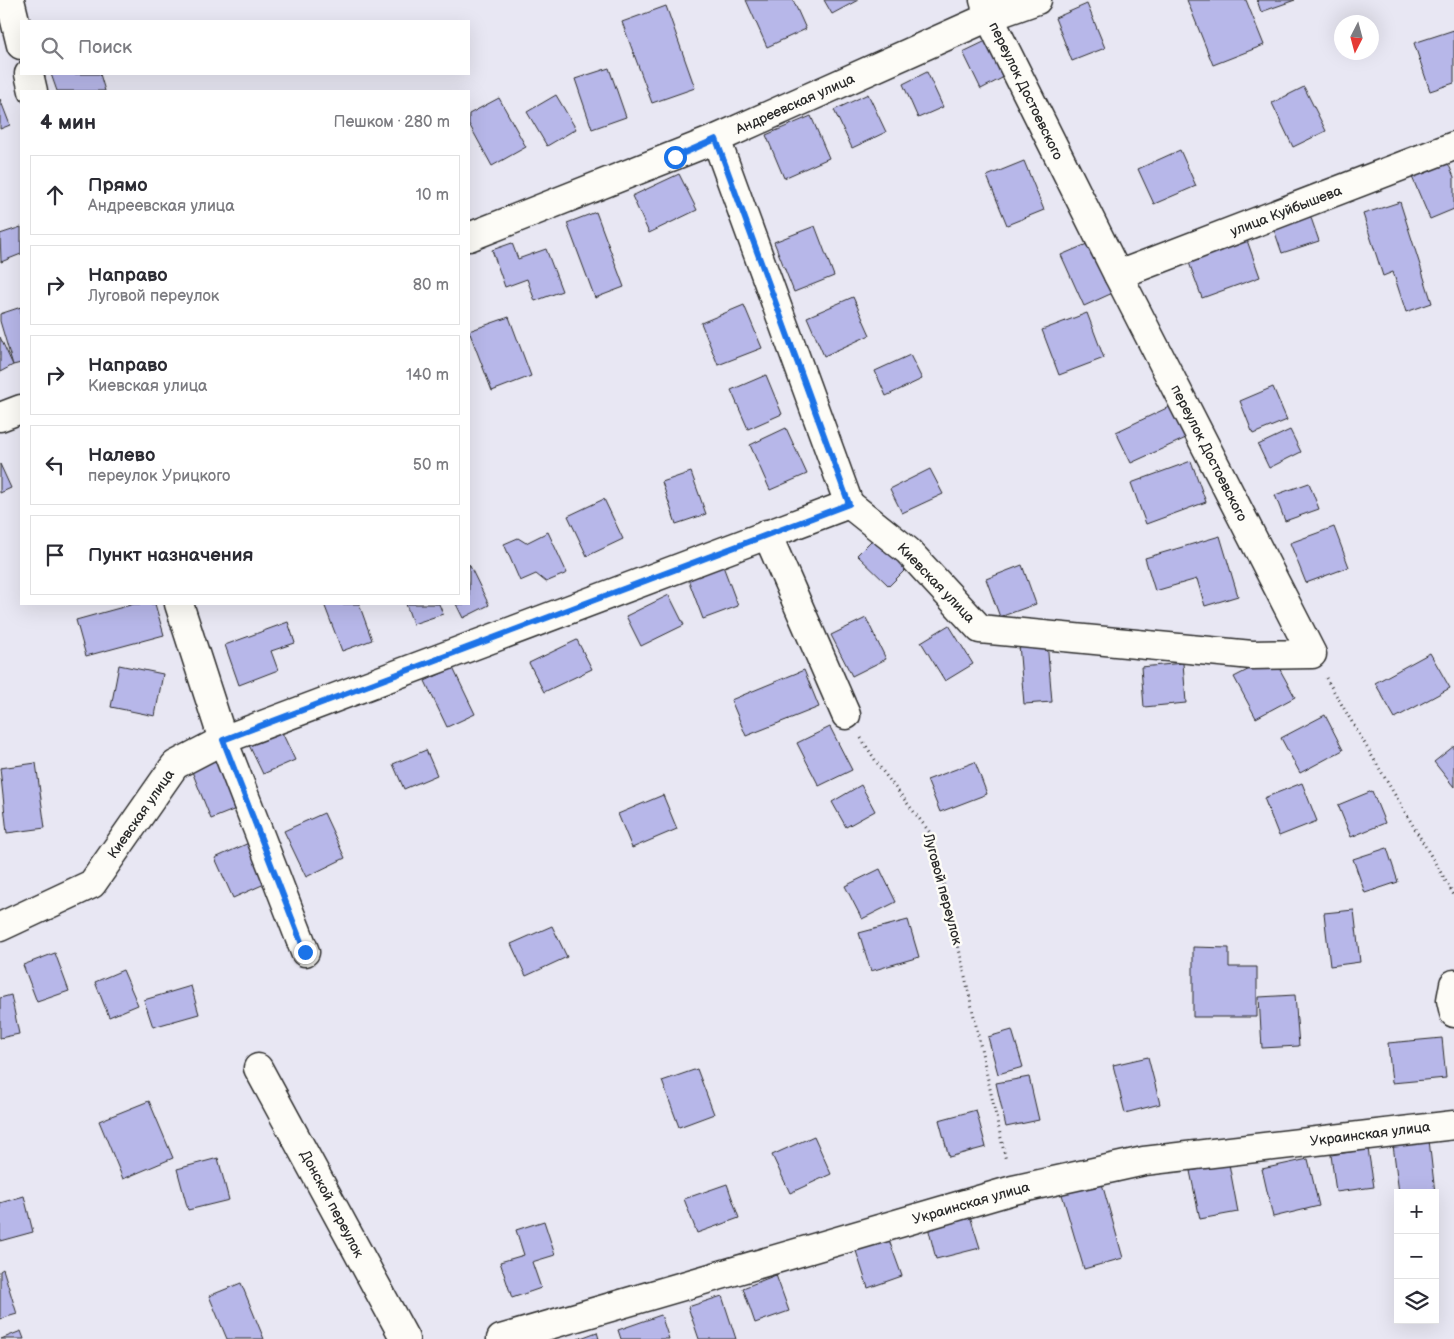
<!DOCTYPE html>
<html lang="ru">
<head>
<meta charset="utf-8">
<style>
	body { margin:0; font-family:"Balsamiq Sans",sans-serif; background:#f7f7f7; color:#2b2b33 }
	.controls { position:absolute; right:15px; bottom:15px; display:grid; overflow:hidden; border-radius:0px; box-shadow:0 5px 20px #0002 }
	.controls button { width:45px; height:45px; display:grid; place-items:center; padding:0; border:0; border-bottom:1px solid #e1e1e2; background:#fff; color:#2b2b33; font:25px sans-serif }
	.compass { position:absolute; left:1334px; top:15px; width:45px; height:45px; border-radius:50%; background:#fff; box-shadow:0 5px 20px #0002; rotate:186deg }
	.stop { position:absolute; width:15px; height:15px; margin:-11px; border:4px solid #1a73e8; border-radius:50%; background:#fff }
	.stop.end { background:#1a73e8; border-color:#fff; box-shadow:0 1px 5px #0008 }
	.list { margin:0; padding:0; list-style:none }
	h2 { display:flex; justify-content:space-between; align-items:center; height:65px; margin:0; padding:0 20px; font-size:21px }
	h2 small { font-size:16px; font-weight:400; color:#7c7c81 }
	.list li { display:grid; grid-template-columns:32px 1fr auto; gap:15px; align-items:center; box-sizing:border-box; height:80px; margin:0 10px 10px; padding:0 10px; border:1px solid #e1e1e2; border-radius:0px }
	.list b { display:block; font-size:19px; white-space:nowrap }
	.list p { margin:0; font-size:16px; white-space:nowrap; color:#7c7c81 }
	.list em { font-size:16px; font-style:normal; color:#7c7c81 }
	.icon { flex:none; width:28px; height:28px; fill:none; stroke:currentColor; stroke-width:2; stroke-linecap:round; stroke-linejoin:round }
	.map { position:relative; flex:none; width:1454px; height:1339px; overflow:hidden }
	.search { position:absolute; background:#fff; box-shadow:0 5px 20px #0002; left:20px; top:20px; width:450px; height:55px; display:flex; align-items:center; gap:12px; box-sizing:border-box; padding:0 18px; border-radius:0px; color:#7c7c81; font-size:19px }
	.panel { position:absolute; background:#fff; box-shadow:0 5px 20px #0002; left:20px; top:90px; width:450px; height:515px; border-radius:0px }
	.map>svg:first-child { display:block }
</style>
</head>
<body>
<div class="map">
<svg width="1454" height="1339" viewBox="0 0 1454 1339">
	<rect width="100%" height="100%" fill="#e8e7f3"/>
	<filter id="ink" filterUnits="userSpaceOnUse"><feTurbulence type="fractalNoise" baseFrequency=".02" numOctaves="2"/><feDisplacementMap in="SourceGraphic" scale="10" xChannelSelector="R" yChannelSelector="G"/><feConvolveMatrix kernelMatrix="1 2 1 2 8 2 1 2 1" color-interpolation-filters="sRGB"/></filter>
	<g filter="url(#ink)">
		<g fill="#b7b7e9" stroke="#2b2b2b">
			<polygon points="746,0 793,0 806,29 767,47"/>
			<polygon points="824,0 858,0 832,14"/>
			<polygon points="1187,0 1246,0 1264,45 1213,65"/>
			<polygon points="1257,0 1295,0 1261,12"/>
			<polygon points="1087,4 1105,48 1072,61 1055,18"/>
			<polygon points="666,6 695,88 652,103 622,22"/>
			<polygon points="1454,30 1454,83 1430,91 1414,43"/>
			<polygon points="988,40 1006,76 981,89 963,52"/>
			<polygon points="609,68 626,117 592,129 575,79"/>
			<polygon points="927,72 943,107 918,118 903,84"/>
			<polygon points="51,74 100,74 105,91 57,91"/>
			<polygon points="1304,87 1326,131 1293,147 1272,103"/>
			<polygon points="868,94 886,132 852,148 834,110"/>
			<polygon points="556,95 576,129 547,146 527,112"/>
			<polygon points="499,98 526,147 492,166 469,124 469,114"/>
			<polygon points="0,99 10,125 0,129"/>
			<polygon points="811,116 829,158 784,178 766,135"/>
			<polygon points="1180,150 1196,186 1154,204 1138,169"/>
			<polygon points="1024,161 1044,210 1007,225 987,176"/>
			<polygon points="1448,163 1454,177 1454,209 1430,219 1412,177"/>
			<polygon points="679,174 697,210 649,233 632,196"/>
			<polygon points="1400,202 1432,303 1406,312 1393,272 1383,276 1363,214"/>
			<polygon points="596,212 624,287 595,298 567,223"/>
			<polygon points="1309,212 1319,241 1282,253 1272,224"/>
			<polygon points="815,226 834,276 794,292 774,242"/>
			<polygon points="21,227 21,254 1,262 0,234"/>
			<polygon points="1243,229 1260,277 1202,298 1184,249"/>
			<polygon points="1094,241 1117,291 1084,306 1061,255"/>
			<polygon points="512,243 518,259 546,249 562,291 535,301 527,279 505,287 492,250"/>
			<polygon points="853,297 870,335 824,356 807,317"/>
			<polygon points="744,305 762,348 718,365 701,323"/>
			<polygon points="21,307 21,363 13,365 0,321 0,314"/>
			<polygon points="1087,313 1104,358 1059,375 1042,330"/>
			<polygon points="509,317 531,376 492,391 469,331"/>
			<polygon points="0,337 13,365 0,372"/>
			<polygon points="910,355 922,379 886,396 875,371"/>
			<polygon points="766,375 782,414 748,429 731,390"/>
			<polygon points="1273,387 1287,420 1253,434 1240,401"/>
			<polygon points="1171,406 1186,438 1131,463 1116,432"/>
			<polygon points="786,428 807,474 770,490 750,445"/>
			<polygon points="1290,430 1301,452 1269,468 1258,445"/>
			<polygon points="1191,461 1206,502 1146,524 1131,483"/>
			<polygon points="0,464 11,488 0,493"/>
			<polygon points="930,469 943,494 902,513 890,489"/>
			<polygon points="691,472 706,514 676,524 662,482"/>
			<polygon points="1309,483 1319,509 1285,521 1275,495"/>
			<polygon points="604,499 623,539 587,556 568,516"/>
			<polygon points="1334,527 1349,567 1306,583 1290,543"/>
			<polygon points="548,532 567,573 546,582 536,574 520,581 504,544 518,538 526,543"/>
			<polygon points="876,536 908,567 889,586 857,555"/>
			<polygon points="1220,536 1238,596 1205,606 1197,579 1155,591 1145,558"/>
			<polygon points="469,564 489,605 463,618 456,604 469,604"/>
			<polygon points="1022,565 1036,604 1000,617 986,579"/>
			<polygon points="723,566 738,606 703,619 688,579"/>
			<polygon points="669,595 684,625 641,646 626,616"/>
			<polygon points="134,604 155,604 164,635 86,656 76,620"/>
			<polygon points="324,604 359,604 372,640 342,651"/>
			<polygon points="406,604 439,604 443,614 413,624"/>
			<polygon points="866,618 886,659 852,676 831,635"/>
			<polygon points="288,622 295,643 271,651 278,670 239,685 225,645"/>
			<polygon points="949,625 973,664 945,681 921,642"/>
			<polygon points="577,640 592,669 544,692 529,663"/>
			<polygon points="1047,641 1052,702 1024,704 1019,644"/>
			<polygon points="1430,653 1450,688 1395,718 1375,683"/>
			<polygon points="1273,657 1295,697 1256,718 1234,677"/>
			<polygon points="1183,663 1186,703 1144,707 1141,667"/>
			<polygon points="119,665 163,674 155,716 111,707"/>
			<polygon points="453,668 475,714 447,727 425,681"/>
			<polygon points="804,670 819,707 746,736 731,700"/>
			<polygon points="1325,715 1343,750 1300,773 1281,738"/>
			<polygon points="279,726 295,760 263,774 247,741"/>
			<polygon points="830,727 852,770 819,786 797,743"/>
			<polygon points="1454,746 1454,787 1434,762"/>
			<polygon points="426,750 437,775 404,789 393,764"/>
			<polygon points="221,757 241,807 211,819 191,769"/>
			<polygon points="975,762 987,794 940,812 927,780"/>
			<polygon points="36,763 45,828 7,833 0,768"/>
			<polygon points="1302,783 1317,821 1279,836 1264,798"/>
			<polygon points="861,785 875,811 846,827 832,802"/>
			<polygon points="1372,791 1385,823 1351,837 1338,805"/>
			<polygon points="663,795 677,829 632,848 618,814"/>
			<polygon points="324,813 345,858 306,877 284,831"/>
			<polygon points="251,842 269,882 233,898 215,858"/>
			<polygon points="1387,848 1398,882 1365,893 1353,859"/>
			<polygon points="880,869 896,902 862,919 845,886"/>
			<polygon points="1354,910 1360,962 1330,966 1324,913"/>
			<polygon points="908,920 919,957 871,971 859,933"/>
			<polygon points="552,926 567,957 526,976 511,944"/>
			<polygon points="1193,947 1229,948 1229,967 1257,967 1257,1017 1193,1017"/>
			<polygon points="55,953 69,991 37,1002 23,965"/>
			<polygon points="123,970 138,1005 109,1017 95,982"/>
			<polygon points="191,986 199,1014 153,1027 144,1000"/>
			<polygon points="11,995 19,1034 0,1038 0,998"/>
			<polygon points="1295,995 1299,1046 1262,1048 1259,997"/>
			<polygon points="1012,1030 1023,1067 998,1074 988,1037"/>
			<polygon points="1442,1038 1446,1078 1392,1083 1388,1043"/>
			<polygon points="1148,1057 1160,1104 1125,1113 1113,1065"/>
			<polygon points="697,1069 714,1114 679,1127 662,1081"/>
			<polygon points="1029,1077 1039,1120 1006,1127 996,1083"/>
			<polygon points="149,1101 173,1158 123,1179 99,1121"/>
			<polygon points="976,1110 986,1147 949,1157 939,1120"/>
			<polygon points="814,1136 831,1174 790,1193 772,1155"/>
			<polygon points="1429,1140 1435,1193 1399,1193 1393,1145"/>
			<polygon points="1368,1149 1374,1187 1336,1192 1331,1155"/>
			<polygon points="218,1158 229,1200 188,1210 177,1169"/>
			<polygon points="1308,1159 1319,1206 1273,1217 1262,1169"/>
			<polygon points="1229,1164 1238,1212 1200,1219 1190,1171"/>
			<polygon points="1101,1180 1123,1258 1084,1269 1061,1191"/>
			<polygon points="727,1184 739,1218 697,1233 684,1199"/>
			<polygon points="24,1196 33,1232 0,1241 0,1203"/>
			<polygon points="970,1216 980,1248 936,1259 928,1227"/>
			<polygon points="544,1221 555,1255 532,1262 541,1288 512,1298 500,1262 524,1255 516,1230"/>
			<polygon points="889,1240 902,1276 868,1288 856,1251"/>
			<polygon points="3,1269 17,1314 0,1319 0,1271"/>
			<polygon points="776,1275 789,1311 755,1323 743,1288"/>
			<polygon points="241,1283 264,1339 227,1339 209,1296"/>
			<polygon points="722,1296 736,1339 699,1339 688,1307"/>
			<polygon points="661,1315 669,1339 621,1339 618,1330"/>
			<polygon points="21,1331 24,1339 1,1339"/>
			<polygon points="597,1332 599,1339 578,1339"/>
		</g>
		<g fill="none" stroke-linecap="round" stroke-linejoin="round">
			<g stroke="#2b2b2b" stroke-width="31">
				<g id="minor">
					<polyline points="10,0 21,45"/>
					<polyline points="29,74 33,91"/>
					<polyline points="716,139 849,504"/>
					<polyline points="469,237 716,139 989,17 1037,0"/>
					<polyline points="1118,275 1454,146"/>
					<polyline points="0,417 21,409"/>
					<polyline points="767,534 846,715"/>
					<polyline points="179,604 223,740 305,952"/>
					<polyline points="0,927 92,884 175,765 223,740 849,504 908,551 980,629 1252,655 1312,654 1118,275 989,17 984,0"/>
					<polyline points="1454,984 1451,1000 1454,1013"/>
					<polyline points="258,1068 405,1339"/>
					<polyline points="501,1339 1013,1190 1144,1161 1454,1125"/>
				</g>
			</g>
			<g stroke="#2b2b2b" stroke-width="3" stroke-dasharray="1 4" stroke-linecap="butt">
				<polyline points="1326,678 1454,895"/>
				<polyline points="861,738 881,769 931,834 951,913 1006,1161"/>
			</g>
			<use href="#minor" stroke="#fdfcf7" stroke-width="28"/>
		</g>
	</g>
	<g fill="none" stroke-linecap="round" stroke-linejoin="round" filter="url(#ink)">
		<polyline stroke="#1a73e8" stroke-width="6" points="305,952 223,740 849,504 716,139 675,157"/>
	</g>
	<g text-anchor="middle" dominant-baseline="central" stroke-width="5" stroke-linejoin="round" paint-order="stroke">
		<g font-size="14" fill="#2b2b2b" stroke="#fdfcf7">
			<text transform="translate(1026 91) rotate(64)">переулок Достоевского</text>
			<text transform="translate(795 104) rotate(-24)">Андреевская улица</text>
			<text transform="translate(1286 211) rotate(-21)">улица Куйбышева</text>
			<text transform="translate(1209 453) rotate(63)">переулок Достоевского</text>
			<text transform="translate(936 583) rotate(46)">Киевская улица</text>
			<text transform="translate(141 814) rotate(-55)">Киевская улица</text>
			<text transform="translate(943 889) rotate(75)">Луговой переулок</text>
			<text transform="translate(1370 1134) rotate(-7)">Украинская улица</text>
			<text transform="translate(971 1203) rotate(-16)">Украинская улица</text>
			<text transform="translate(332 1204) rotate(62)">Донской переулок</text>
		</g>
	</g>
</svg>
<div class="controls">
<button>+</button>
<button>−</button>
<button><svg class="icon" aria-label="layers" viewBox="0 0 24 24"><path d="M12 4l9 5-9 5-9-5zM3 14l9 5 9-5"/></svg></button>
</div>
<svg class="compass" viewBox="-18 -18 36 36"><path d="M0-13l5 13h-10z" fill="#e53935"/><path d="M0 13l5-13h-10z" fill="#7c7c81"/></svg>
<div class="stop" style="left:675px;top:157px"></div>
<div class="stop end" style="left:305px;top:952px"></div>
<div class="search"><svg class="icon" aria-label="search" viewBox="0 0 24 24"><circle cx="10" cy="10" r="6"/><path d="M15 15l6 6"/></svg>Поиск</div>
<section class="panel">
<h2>4 мин<small>Пешком · 280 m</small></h2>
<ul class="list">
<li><svg class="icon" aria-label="ahead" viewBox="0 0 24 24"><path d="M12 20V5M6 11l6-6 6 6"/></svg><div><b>Прямо</b><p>Андреевская улица</p></div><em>10 m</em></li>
<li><svg class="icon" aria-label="right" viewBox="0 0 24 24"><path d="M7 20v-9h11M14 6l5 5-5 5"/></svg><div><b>Направо</b><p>Луговой переулок</p></div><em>80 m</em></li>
<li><svg class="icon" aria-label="right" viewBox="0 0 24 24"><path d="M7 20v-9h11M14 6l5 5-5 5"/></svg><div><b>Направо</b><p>Киевская улица</p></div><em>140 m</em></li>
<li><svg class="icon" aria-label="left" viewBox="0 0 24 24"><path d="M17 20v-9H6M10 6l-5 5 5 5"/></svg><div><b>Налево</b><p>переулок Урицкого</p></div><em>50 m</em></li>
<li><svg class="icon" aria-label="arrive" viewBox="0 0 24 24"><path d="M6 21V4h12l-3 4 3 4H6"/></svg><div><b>Пункт назначения</b></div></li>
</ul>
</section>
</div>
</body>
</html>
